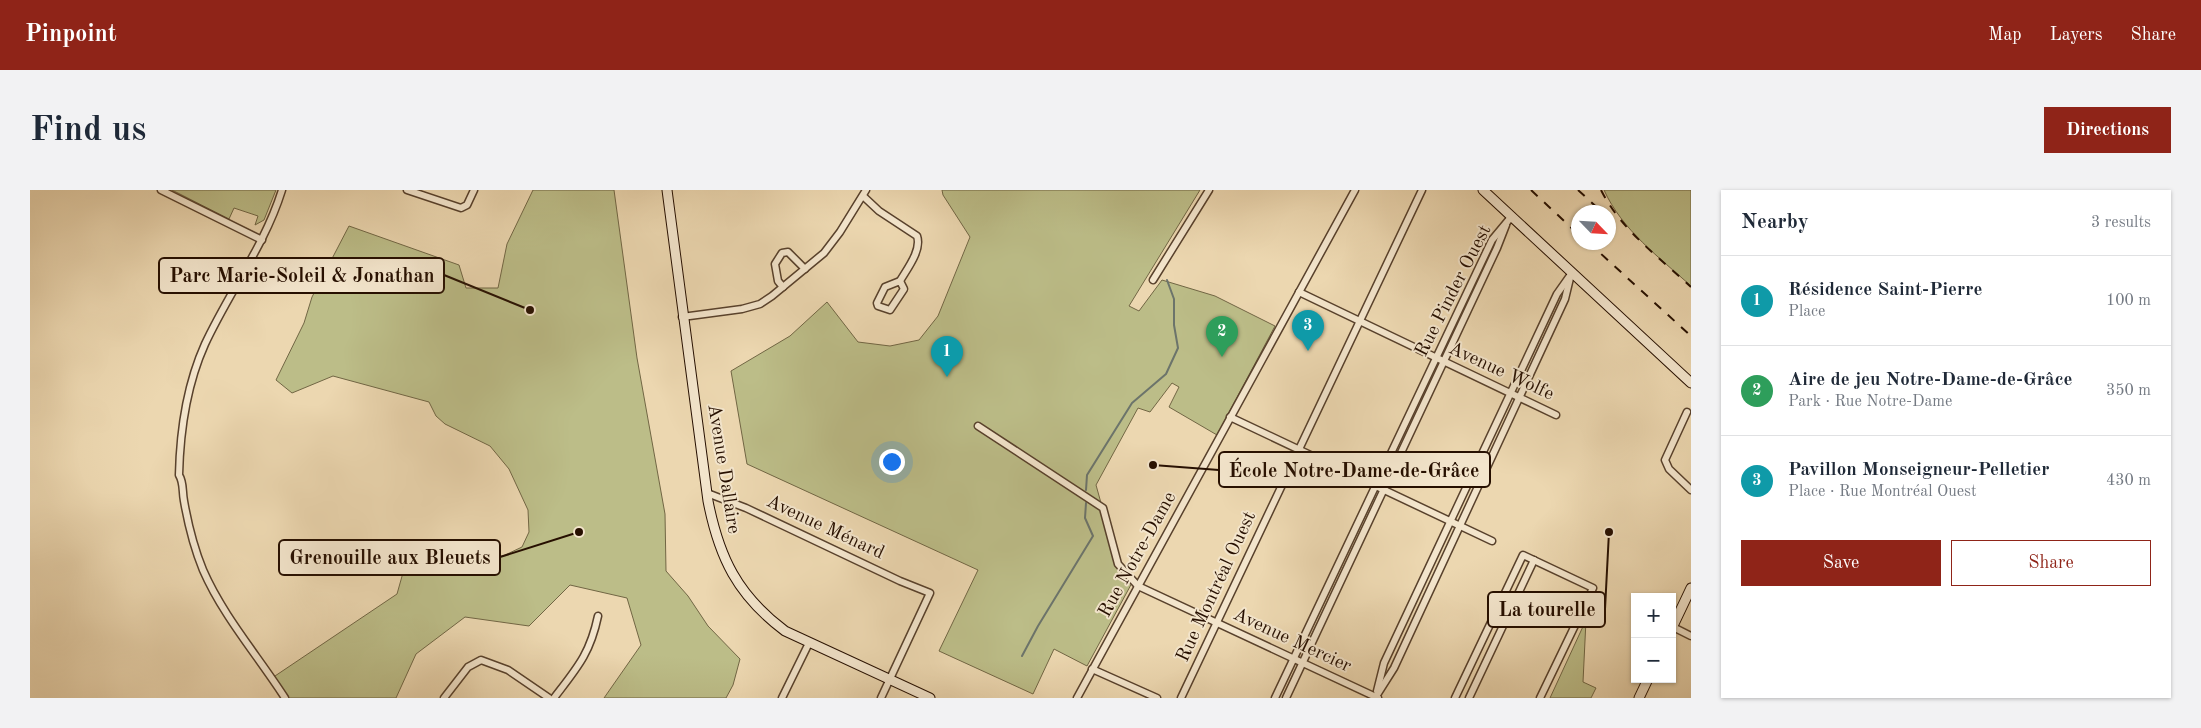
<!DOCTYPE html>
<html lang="en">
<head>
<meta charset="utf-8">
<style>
	body { margin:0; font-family:"Old Standard TT",serif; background:#f2f2f3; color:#1f2937 }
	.controls { position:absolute; right:15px; bottom:15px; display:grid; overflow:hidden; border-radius:0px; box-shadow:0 1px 4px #0004 }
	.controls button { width:45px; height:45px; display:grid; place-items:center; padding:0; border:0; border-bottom:1px solid #e0e1e3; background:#fff; color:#1f2937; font:25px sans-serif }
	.compass { position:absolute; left:1541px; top:15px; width:45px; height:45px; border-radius:50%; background:#fff; box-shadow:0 1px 4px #0004; rotate:115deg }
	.you { position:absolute; left:861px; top:271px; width:18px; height:18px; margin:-12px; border:4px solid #fff; border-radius:50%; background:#1a73e8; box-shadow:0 0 0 8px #1a73e833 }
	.badge { display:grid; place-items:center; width:32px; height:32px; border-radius:50%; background:#8f2418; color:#fff; font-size:16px; font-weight:700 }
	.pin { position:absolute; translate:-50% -41px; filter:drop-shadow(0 1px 2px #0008) }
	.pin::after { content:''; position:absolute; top:26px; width:18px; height:15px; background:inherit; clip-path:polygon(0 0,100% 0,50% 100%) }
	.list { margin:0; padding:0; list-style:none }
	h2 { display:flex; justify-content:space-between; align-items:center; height:65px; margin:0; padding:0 20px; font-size:21px }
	h2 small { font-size:16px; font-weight:400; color:#747a83 }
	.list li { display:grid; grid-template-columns:32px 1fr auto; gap:15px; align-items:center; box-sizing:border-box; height:90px; padding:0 20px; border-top:1px solid #e0e1e3 }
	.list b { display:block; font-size:19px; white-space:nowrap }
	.list p { margin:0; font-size:16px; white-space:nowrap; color:#747a83 }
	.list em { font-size:16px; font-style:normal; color:#747a83 }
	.actions { display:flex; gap:10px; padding:15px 20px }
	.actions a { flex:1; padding:11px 0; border:1px solid #8f2418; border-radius:0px; text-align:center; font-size:18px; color:#8f2418 }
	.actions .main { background:#8f2418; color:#fff }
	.map { position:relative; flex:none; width:1661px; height:508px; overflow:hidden; border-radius:0px }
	header { display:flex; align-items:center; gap:30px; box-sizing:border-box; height:70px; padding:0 25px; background:#8f2418; color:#fff }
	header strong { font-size:24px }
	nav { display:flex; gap:28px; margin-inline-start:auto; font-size:18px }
	.intro { display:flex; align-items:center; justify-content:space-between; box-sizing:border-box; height:120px; padding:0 30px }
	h1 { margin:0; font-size:35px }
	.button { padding:12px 22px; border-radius:0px; background:#8f2418; color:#fff; font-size:18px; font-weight:700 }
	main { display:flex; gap:30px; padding:0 30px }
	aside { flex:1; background:#fff; border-radius:0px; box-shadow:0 1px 4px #0004 }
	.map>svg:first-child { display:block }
</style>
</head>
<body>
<header>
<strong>Pinpoint</strong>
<nav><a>Map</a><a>Layers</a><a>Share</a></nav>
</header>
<div class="intro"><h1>Find us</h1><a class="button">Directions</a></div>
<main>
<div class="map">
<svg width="1661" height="508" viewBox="0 0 1661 508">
	<rect width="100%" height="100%" fill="#ecd7b0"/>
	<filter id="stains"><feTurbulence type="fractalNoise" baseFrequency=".004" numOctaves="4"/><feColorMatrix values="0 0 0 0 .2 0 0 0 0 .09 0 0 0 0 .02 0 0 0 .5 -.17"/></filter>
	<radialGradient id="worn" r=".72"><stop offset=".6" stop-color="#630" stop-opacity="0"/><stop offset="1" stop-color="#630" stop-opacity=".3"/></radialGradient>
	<g fill="#bcbd88" stroke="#716644">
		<polygon points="142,0 246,0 234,30 225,35 228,26 204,18 199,29"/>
		<polygon points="503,0 584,0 607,168 635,324 636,381 658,406 678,436 710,469 703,495 696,508 574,508 611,455 597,408 540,395 499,436 435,427 386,464 366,508 255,508 242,488 367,404 376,372 395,368 404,371 422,368 442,369 473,366 492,357 499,342 498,320 479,279 460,256 415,234 406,226 399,212 303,186 262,203 246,190 274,133 282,107 319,36 429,75 436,98 468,98 477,54"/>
		<polygon points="912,0 1170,0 1099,116 1109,121 1132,90 1185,106 1245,136 1187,245 1139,217 1149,197 1142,193 1120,222 1108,218 1066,295 1088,374 1103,391 1057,476 1024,459 1003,504 909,461 948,380 717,274 701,181 760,146 797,112 828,152 860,156 889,150 908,126 940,47 913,5"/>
		<path d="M1574,0H1661V96C1629,67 1592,40 1574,0Z"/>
		<polygon points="1556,430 1553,492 1566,498 1561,508 1520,508"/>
	</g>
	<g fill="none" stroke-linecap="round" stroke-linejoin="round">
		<g stroke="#6c746b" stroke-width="2">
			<polyline points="1056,300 1057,285 1102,213 1136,184 1148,158 1144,135 1144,109 1137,90"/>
			<polyline points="992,466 1008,436 1063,346 1055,328 1056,313"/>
		</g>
		<g stroke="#58412c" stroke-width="9">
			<g id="street">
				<polyline points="131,0 232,50"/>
				<path d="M252,0C235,55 199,102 175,154C157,194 150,241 149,285C154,293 152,301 154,311C158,334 164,358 173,380C193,426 228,466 255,508"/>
				<polyline points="377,0 431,18 437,15 444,0"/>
				<path d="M833,6L849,21L887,46C892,60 877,79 870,91"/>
				<polyline points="1123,90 1179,0"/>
				<polygon points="870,91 874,99 860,120 848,116 847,113 855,97"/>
				<polyline points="753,97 748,91 745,74 752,63 758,62 775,79"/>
				<polyline points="1269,102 1526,225"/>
				<polyline points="652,127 712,119 730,114 742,106 794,63 810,42 836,0"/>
				<polyline points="1657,222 1635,270 1639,279 1661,300"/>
				<polyline points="1200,227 1462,351"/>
				<polyline points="948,236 1073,318 1088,374 1108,396 1348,508"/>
				<polyline points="677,303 716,318 870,391 900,403 851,508"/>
				<polyline points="1643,437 1661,446"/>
				<polyline points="1062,479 1127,508"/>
				<polyline points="1347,501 1354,473 1527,104 1539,87"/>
				<polyline points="414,508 438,477 451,470 478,480 519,508"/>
				<path d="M524,508C547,478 560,464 568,426"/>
				<polyline points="752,508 779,453"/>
				<polyline points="1047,508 1325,0"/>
				<polyline points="1151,508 1392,0"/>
				<polyline points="1245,508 1462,50 1482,26"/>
				<polyline points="1256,508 1467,58 1476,35"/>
				<polyline points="1345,508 1364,478 1535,109 1541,84"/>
				<polyline points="1425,508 1493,365 1563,398 1510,508"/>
				<polyline points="1439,508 1504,370"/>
			</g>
		</g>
		<g stroke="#260f00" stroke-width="11">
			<g id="secondary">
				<path d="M637,0L678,311C689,367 707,405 755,441L900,508"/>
				<polyline points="1453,0 1661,193"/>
				<polyline points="1642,438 1661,398"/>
				<polyline points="1609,508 1618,489"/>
			</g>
		</g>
		<use href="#street" stroke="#f3e5cc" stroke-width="6"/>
		<use href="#secondary" stroke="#f3e5cc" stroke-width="9"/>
		<g stroke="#260f00" stroke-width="2" stroke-dasharray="9 9" stroke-linecap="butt">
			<polyline points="1501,0 1548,44"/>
			<polyline points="1548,0 1572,22"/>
			<path d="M1571,0C1591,40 1629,67 1661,97"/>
			<polyline points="1578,29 1591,41"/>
			<polyline points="1558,52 1661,146"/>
		</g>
	</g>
	<g text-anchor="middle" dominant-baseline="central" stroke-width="4" stroke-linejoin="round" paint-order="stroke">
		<g font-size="19" fill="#260f00" stroke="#f3e5cc">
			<text transform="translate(1424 101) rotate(-63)">Rue Pinder Ouest</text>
			<text transform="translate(1471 182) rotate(25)">Avenue Wolfe</text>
			<text transform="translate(693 279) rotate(81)">Avenue Dallaire</text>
			<text transform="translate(795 338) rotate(25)">Avenue Ménard</text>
			<text transform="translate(1108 365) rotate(-61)">Rue Notre-Dame</text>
			<text transform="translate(1187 397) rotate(-65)">Rue Montréal Ouest</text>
			<text transform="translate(1262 451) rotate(25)">Avenue Mercier</text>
		</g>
	</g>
	<path fill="none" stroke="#260f00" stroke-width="2" d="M500 120L414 85M1123 275L1189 280M549 342L470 367M1579 342L1575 419"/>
	<g fill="#260f00" stroke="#f3e5cc" stroke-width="2">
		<circle cx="500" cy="120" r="5"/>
		<circle cx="1123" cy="275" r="5"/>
		<circle cx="549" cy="342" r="5"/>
		<circle cx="1579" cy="342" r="5"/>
	</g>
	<g fill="#f3e5cc" stroke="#260f00" stroke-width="2">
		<rect x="129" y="68" width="285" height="35" rx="5"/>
		<rect x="1189" y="262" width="271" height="35" rx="5"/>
		<rect x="249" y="350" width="221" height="35" rx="5"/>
		<rect x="1458" y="402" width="117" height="35" rx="5"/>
	</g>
	<g font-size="20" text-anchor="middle" font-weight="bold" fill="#260f00">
		<text x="272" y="92">Parc Marie-Soleil &amp; Jonathan</text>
		<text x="1324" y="287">École Notre-Dame-de-Grâce</text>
		<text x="360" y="374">Grenouille aux Bleuets</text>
		<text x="1517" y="426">La tourelle</text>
	</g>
	<rect width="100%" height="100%" filter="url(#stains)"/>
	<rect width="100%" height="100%" fill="url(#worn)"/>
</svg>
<div class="controls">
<button>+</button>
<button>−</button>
</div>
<svg class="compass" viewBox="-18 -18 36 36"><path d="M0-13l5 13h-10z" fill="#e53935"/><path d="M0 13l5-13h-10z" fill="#747a83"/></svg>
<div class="you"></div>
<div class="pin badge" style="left:917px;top:187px;background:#0f9aa8">1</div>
<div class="pin badge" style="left:1192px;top:167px;background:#2e9e5b">2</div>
<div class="pin badge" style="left:1278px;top:161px;background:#0f9aa8">3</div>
</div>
<aside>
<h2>Nearby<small>3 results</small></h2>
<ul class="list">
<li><span class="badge" style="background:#0f9aa8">1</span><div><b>Résidence Saint-Pierre</b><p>Place</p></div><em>100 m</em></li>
<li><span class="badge" style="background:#2e9e5b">2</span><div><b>Aire de jeu Notre-Dame-de-Grâce</b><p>Park · Rue Notre-Dame</p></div><em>350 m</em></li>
<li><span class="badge" style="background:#0f9aa8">3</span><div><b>Pavillon Monseigneur-Pelletier</b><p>Place · Rue Montréal Ouest</p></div><em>430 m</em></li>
</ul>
<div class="actions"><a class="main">Save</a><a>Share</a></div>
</aside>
</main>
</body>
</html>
